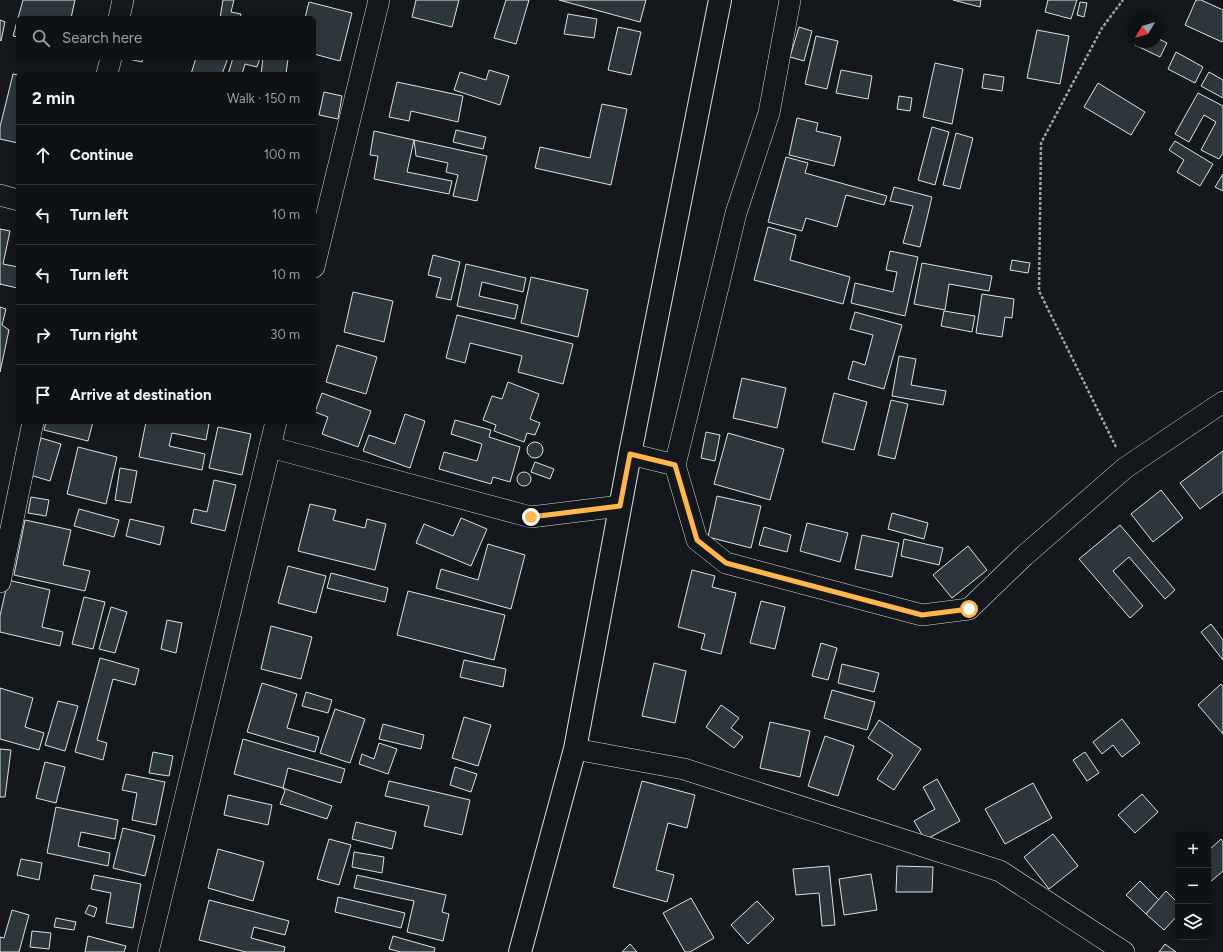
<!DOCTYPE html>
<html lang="en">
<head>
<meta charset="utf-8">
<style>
	body { margin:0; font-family:Figtree,sans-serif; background:#1d2022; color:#f1f3f6 }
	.controls { position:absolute; right:12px; bottom:12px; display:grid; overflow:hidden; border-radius:6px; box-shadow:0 2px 6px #0003 }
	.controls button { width:36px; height:36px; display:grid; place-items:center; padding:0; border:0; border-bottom:1px solid #2f3234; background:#0f1215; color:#f1f3f6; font:20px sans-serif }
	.compass { position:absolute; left:1127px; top:12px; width:36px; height:36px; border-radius:50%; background:#0f1215; box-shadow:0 2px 6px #0003; rotate:232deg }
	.stop { position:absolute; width:12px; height:12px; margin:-9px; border:3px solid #ffb74d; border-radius:50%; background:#fff }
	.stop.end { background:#ffb74d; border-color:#fff; box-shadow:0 1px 4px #0008 }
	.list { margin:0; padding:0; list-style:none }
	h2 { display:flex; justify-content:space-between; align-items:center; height:52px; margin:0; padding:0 16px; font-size:17px }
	h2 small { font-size:13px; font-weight:400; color:#9b9ea0 }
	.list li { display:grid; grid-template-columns:26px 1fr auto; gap:12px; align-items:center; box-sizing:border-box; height:60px; padding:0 16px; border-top:1px solid #2f3234 }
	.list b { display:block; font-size:15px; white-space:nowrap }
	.list em { font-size:13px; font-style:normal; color:#9b9ea0 }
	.icon { flex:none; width:22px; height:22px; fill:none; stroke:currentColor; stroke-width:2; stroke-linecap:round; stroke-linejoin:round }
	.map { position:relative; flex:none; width:1223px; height:952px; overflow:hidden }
	.search { position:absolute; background:#0f1215; box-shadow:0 2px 6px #0003; left:16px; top:16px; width:300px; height:44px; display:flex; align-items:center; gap:10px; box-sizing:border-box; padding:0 14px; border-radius:6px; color:#9b9ea0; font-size:15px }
	.panel { position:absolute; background:#0f1215; box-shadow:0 2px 6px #0003; left:16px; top:72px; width:300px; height:352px; border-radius:6px }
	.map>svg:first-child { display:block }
</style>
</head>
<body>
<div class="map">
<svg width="1223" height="952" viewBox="0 0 1223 952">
	<rect width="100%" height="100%" fill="#14181c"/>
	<g fill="#2c363c" stroke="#d8e6dc">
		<polygon points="23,0 75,0 71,18 18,18 18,37 13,36"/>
		<polygon points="223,0 234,0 231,12 241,14 240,18 220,18"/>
		<polygon points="416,0 459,0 452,27 412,17"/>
		<polygon points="506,0 529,0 516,44 494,38"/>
		<polygon points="559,0 646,0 640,22"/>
		<polygon points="953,0 981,0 980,7"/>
		<polygon points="1048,0 1077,0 1071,19 1045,12"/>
		<polygon points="1196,0 1201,0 1223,10 1223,40 1222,42 1185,25"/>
		<polygon points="309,2 352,13 340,61 314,54 314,18 305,18"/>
		<polygon points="1080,2 1087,3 1084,17 1077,15"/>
		<polygon points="568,14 597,19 594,38 564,34"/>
		<polygon points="0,20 5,22 1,41 0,40"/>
		<polygon points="618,27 641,32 631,75 608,70"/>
		<polygon points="799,27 812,31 804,61 790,57"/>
		<polygon points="1037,30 1069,36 1060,84 1027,78"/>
		<polygon points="816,36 838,41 827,89 805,84"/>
		<polygon points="1157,38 1167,43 1160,57 1135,45 1136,42 1157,42"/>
		<polygon points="1176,52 1203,67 1195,83 1168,69"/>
		<polygon points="124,58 143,58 142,62"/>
		<polygon points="196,58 228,58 222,74 191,74"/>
		<polygon points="233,58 260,58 257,67 245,64 242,74 228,74"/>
		<polygon points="263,58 288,59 286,74 261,74"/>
		<polygon points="935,63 963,69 952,124 923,117"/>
		<polygon points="489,70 509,76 500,105 454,90 460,72 486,80"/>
		<polygon points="841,70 872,76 868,99 836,93"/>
		<polygon points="1209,72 1223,80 1223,98 1201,86"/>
		<polygon points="13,74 18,75 18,143 0,139 0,127"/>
		<polygon points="984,74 1004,77 1002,91 982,88"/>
		<polygon points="397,82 463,96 458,122 411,111 409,121 389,117"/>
		<polygon points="1098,83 1145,112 1131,135 1084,107"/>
		<polygon points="324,92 342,96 338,119 319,115"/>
		<polygon points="1198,93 1223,106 1223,153 1219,159 1201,150 1216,122 1204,115 1189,142 1175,134"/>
		<polygon points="899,96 912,98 910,111 897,109"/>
		<polygon points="602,104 627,109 611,185 535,168 540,147 590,158"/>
		<polygon points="797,118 818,123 816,131 841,137 834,166 789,155"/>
		<polygon points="932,127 949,132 935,185 918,180"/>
		<polygon points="456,130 486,137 483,149 453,142"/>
		<polygon points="374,131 414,140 407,172 452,181 449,194 374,179 378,156 370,155"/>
		<polygon points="956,133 973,138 960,189 943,185"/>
		<polygon points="414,140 487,156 477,201 453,196 458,175 446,172 448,163 416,156"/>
		<polygon points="1175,141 1213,164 1200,186 1177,172 1184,160 1169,150"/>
		<polygon points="786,157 808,163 805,173 887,196 884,205 846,195 837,227 806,218 802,231 768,222"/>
		<polygon points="1223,174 1223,191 1215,187"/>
		<polygon points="894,187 932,197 920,247 903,243 913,206 890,201"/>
		<polygon points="768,227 796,235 790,260 850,277 843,304 754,280"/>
		<polygon points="0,229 10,231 3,264 18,267 17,288 0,284 0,285"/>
		<polygon points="890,251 918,257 905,316 851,303 855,283 893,292 897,272 886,270"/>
		<polygon points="433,255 460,262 451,300 436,297 441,278 428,275"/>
		<polygon points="1012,260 1030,263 1028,273 1010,270"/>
		<polygon points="922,263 992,276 989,291 949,284 945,310 914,304"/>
		<polygon points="466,264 526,278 523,292 482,282 479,296 518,305 515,319 457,306"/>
		<polygon points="531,277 588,290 578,337 521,323"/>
		<polygon points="353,292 393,301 384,342 344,332"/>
		<polygon points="982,294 1014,299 1012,318 1005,317 1002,337 976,333"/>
		<polygon points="0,307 6,309 2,325 9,330 0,372"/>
		<polygon points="944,311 975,316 972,332 941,326"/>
		<polygon points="855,312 902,325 884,389 848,379 853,361 865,365 873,335 850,329"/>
		<polygon points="457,315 573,344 563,384 518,372 522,356 470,343 465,363 446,358"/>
		<polygon points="337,345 377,357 366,394 326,382"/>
		<polygon points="899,356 916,359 911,385 946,391 943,405 892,396"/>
		<polygon points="742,378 786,388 777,428 733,418"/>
		<polygon points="508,382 539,394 530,419 540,423 535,435 527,433 524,442 494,431 496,425 483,420 492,396 502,399"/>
		<polygon points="322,393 371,411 358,447 322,434 328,417 315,412"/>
		<polygon points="834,393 867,402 854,450 822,442"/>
		<polygon points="891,400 908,404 895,459 878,455"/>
		<polygon points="405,414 425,421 410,468 363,451 369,435 395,444"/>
		<polygon points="455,420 491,430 489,437 520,447 510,482 493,477 491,484 439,469 444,452 477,461 482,444 451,434"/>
		<polygon points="46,422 93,422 88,441 44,430"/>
		<polygon points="146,422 201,422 209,424 206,440 172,433 169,446 205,454 202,470 139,457"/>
		<polygon points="218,427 251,434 242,475 209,468"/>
		<polygon points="706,432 720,435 715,461 701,458"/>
		<polygon points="728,433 784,449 770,500 714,484"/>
		<polygon points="41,438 61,444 50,481 30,475"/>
		<circle cx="535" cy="450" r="8"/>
		<polygon points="78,447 117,457 106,504 67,494"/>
		<polygon points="1223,451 1223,492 1200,509 1180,483"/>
		<polygon points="535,462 554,469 550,479 531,472"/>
		<polygon points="120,468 137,471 131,503 115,500"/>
		<circle cx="524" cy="479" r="7"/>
		<polygon points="214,480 236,485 225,531 191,523 194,509 207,512"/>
		<polygon points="1161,490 1183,518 1153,542 1131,514"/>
		<polygon points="717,496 761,506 751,548 708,537"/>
		<polygon points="31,497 49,500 46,516 28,513"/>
		<polygon points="310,504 336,510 333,520 365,528 367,519 386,524 375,570 298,551"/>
		<polygon points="79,509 119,520 114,537 74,526"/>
		<polygon points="892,513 928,523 924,539 888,529"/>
		<polygon points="461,518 487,529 471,566 416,543 424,524 453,536"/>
		<polygon points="130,519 164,527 160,545 126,536"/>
		<polygon points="25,520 71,530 63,565 90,571 85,591 14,575"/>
		<polygon points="807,523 848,533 840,562 800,551"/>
		<polygon points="1120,525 1175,590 1165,599 1129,557 1113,571 1143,606 1130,618 1079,559"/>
		<polygon points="764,527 791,535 787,552 759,545"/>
		<polygon points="862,535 899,543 892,577 855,569"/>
		<polygon points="904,539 943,548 939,565 901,556"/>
		<polygon points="488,544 525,555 511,609 436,588 441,569 478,580"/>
		<polygon points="968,546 987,570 952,598 933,575"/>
		<polygon points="288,566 326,576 316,613 278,603"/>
		<polygon points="692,570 715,576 712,587 736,593 721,654 701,649 705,634 678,627"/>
		<polygon points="331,573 388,588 385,602 327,588"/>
		<polygon points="8,580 50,590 42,627 63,632 60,646 0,632 0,616"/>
		<polygon points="408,591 505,615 494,660 397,635"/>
		<polygon points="84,597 105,602 93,649 72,644"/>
		<polygon points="761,601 785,607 775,649 750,643"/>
		<polygon points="111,607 127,612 115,653 99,649"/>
		<polygon points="167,620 182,623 176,653 161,649"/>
		<polygon points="1211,624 1223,640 1223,660 1201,632"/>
		<polygon points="271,626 312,637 301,679 261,669"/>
		<polygon points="821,643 837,648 828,680 812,676"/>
		<polygon points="100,658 139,669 135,685 113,679 97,740 107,743 103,760 75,752"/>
		<polygon points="464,660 506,669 503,687 460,677"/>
		<polygon points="654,663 686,671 675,723 642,716"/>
		<polygon points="842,664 879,673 874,692 838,683"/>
		<polygon points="262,683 297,694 287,728 319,737 315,752 247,732"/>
		<polygon points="1221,684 1223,687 1223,734 1198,705"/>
		<polygon points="0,688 33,698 25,727 44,733 39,750 0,739"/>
		<polygon points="832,690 875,702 867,730 824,718"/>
		<polygon points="306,692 332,700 328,713 302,706"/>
		<polygon points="58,701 78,706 65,751 45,745"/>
		<polygon points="721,705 739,718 731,728 743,737 734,748 706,727"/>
		<polygon points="335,709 365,719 350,763 320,753"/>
		<polygon points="464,717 491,725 478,766 452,758"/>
		<polygon points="1122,719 1140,743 1122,757 1113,745 1102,754 1093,742"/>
		<polygon points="879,720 921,749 894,790 877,779 893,755 868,738"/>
		<polygon points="770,722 810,731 800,777 760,768"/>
		<polygon points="383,724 424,735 421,749 379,739"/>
		<polygon points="825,736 854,746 838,796 808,786"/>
		<polygon points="243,739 345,769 341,783 288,768 283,788 234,774"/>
		<polygon points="379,743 397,749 388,774 359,764 362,754 374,759"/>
		<polygon points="0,749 11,750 5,797 0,797"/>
		<polygon points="153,752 173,756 169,776 149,773"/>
		<polygon points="1085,752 1099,773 1087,781 1073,760"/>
		<polygon points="45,762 65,767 56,803 36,798"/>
		<polygon points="455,767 477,774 471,792 450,785"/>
		<polygon points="126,774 165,782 156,825 132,820 137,793 122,790"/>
		<polygon points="937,779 960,821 925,840 914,821 935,809 923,787"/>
		<polygon points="389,781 470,800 462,835 424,826 429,806 385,796"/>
		<polygon points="642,781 695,795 687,828 668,823 656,870 674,875 667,902 613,887"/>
		<polygon points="1033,783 1052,818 1005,844 985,809"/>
		<polygon points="283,788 332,806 327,819 280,804 285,791"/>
		<polygon points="1142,794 1158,812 1135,833 1118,815"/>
		<polygon points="228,795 272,805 268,825 224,815"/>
		<polygon points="56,807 118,820 115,839 81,832 78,846 110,853 108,866 47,853"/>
		<polygon points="356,822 396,832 392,849 352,839"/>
		<polygon points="123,828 155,836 145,876 113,868"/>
		<polygon points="1053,834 1078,866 1049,889 1024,857"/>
		<polygon points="329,839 351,845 339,885 317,879"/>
		<polygon points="1221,839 1223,842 1223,871 1209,883 1208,882 1208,851"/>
		<polygon points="218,849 264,862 253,901 208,888"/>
		<polygon points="354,852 384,857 382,873 352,867"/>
		<polygon points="21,859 42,863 39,880 17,875"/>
		<polygon points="829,866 835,925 822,926 819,893 796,895 793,869"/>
		<polygon points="897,866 933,867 932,892 896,892"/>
		<polygon points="871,874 877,910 844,915 839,879"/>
		<polygon points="94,875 141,884 133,928 106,923 111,893 91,889"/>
		<polygon points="357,875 446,895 442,912 449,914 443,941 407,932 414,901 354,888"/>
		<polygon points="1140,881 1159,900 1146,914 1126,895"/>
		<polygon points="1166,891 1178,903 1178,915 1164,930 1146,914"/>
		<polygon points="338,897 405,913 401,928 335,912"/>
		<polygon points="691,898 714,938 690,952 685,952 663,913"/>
		<polygon points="209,900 289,921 285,935 254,927 251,938 285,947 284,952 246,952 199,940"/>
		<polygon points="757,901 774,919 748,944 731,925"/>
		<polygon points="89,905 97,908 94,917 85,913"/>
		<polygon points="12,910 29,915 19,952 0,952 0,937 4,938"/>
		<polygon points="56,918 76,922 74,930 54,927"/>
		<polygon points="32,931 51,933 49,949 30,947"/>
		<polygon points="88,936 126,946 124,952 85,952"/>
		<polygon points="393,936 435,948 434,952 401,952 389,949"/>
		<polygon points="630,944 637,952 622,952"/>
		<polygon points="1165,944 1176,952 1159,952"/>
	</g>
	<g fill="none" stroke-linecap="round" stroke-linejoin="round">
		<g stroke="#d8e6dc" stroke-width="22">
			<g id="minor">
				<polyline points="119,18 123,0"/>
				<polyline points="107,74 111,58"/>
				<polyline points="0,195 18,200"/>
				<polyline points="314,267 379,0"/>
				<polyline points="270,447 531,517 620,506"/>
				<polyline points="630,454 675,465 697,540 726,563 922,615 969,609 1024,556 1125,468 1223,402"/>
				<polyline points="675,465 736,213 769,113 790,0"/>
				<polyline points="0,582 33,422"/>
				<polyline points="575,749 684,769 1000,871 1124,952"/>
				<polyline points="148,952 276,422"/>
			</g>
		</g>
		<g stroke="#d8e6dc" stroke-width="24">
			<polyline id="primary" points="520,952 575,749 630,454 720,0"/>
		</g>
		<polyline stroke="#9da8a2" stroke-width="2.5" stroke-dasharray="3 2" stroke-linecap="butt" points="1116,447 1039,291 1041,143 1102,28 1123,0"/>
		<use href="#minor" stroke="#14181c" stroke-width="21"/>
		<use href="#primary" stroke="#14181c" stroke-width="22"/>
	</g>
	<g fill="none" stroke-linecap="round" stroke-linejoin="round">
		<polyline stroke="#ffb74d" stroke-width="5" points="531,517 620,506 630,454 675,465 697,540 726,563 922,615 969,609"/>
	</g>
</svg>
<div class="controls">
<button>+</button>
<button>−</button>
<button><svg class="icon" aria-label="layers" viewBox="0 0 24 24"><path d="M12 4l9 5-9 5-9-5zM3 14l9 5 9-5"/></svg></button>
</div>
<svg class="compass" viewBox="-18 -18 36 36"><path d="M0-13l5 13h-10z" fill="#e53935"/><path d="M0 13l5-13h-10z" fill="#9b9ea0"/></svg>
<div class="stop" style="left:969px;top:609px"></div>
<div class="stop end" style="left:531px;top:517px"></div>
<div class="search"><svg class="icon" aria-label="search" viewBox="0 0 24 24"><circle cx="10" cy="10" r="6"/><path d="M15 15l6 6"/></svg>Search here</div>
<section class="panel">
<h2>2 min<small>Walk · 150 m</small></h2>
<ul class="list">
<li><svg class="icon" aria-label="ahead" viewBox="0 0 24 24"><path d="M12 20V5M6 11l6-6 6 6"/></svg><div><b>Continue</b></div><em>100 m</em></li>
<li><svg class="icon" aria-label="left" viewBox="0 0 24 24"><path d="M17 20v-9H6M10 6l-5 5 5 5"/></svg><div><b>Turn left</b></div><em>10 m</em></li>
<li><svg class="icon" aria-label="left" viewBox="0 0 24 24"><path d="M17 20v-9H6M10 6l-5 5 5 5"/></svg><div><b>Turn left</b></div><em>10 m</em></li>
<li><svg class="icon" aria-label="right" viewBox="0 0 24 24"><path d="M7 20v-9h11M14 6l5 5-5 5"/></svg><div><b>Turn right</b></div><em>30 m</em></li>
<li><svg class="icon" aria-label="arrive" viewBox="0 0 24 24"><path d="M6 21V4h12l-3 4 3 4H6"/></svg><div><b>Arrive at destination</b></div></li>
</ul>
</section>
</div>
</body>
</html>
